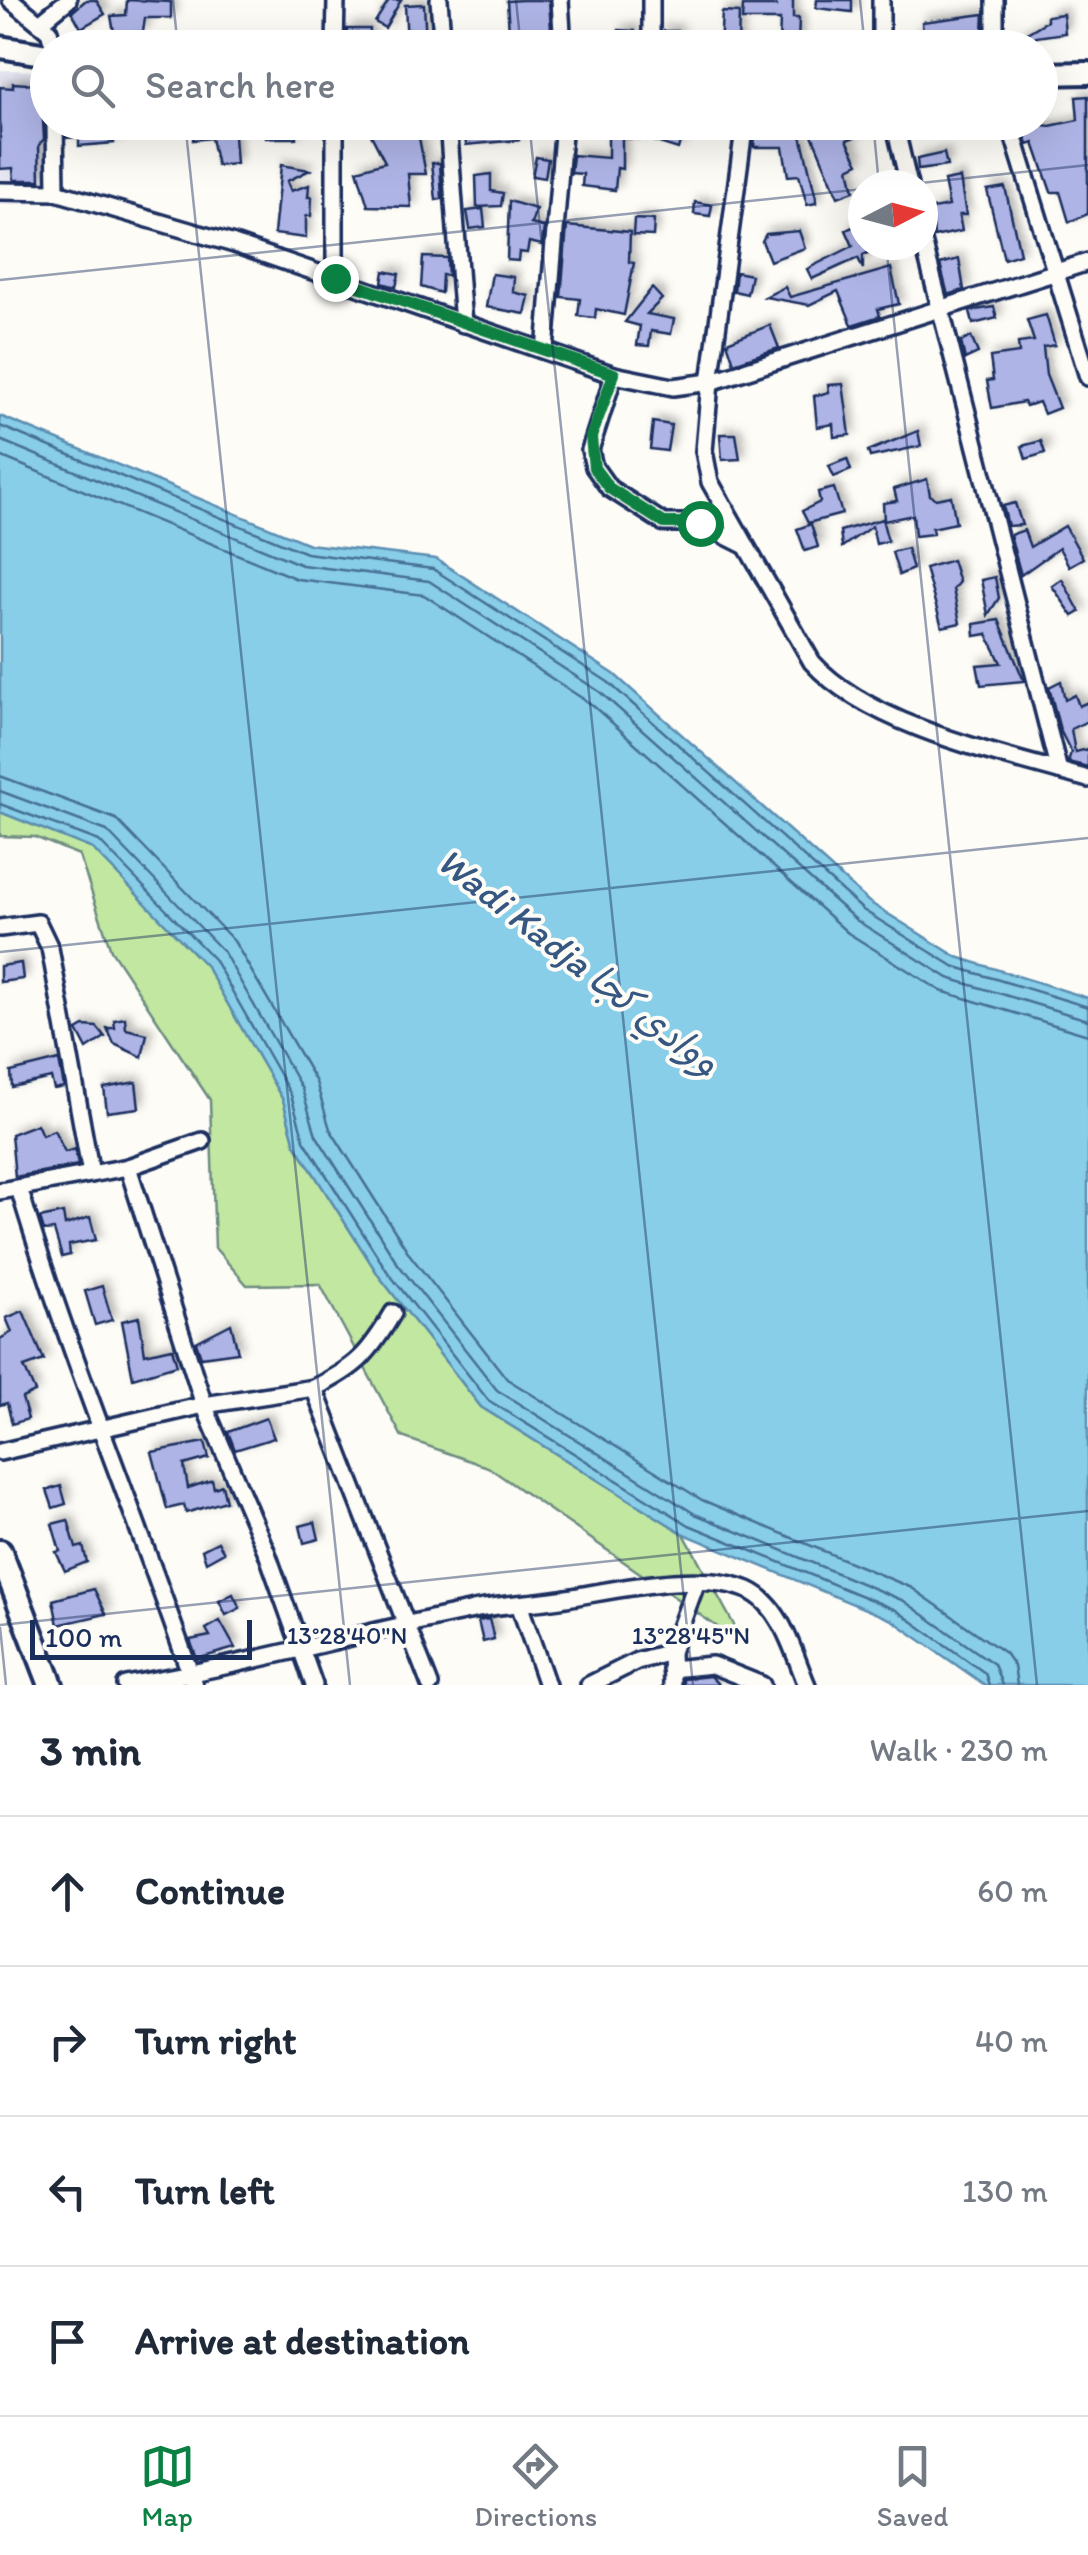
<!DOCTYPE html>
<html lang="en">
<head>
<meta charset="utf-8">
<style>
	body { margin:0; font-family:Itim,"Playpen Sans Arabic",sans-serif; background:#f6f6f7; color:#1f2937 }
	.compass { position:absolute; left:848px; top:170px; width:90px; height:90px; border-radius:50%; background:#fff; box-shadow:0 10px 40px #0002; rotate:84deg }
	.scale { position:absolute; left:30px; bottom:25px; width:222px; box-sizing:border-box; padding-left:10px; border:5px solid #1b2f5e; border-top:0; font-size:28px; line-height:35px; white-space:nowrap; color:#1b2f5e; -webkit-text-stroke:8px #fdfcf7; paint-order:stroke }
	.stop { position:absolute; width:30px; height:30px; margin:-22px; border:8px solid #0b8043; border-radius:50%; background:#fff }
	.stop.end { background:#0b8043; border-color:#fff; box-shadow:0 2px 10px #0008 }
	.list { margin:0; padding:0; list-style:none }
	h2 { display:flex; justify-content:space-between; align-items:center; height:130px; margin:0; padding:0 40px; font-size:42px }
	h2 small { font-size:32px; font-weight:400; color:#747a83 }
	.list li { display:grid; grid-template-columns:65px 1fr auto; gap:30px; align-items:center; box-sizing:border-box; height:150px; padding:0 40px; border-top:2px solid #e0e1e3 }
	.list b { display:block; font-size:38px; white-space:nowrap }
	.list em { font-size:32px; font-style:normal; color:#747a83 }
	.icon { flex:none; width:55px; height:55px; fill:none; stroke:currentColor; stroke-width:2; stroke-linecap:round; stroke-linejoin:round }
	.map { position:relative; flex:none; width:1088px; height:1685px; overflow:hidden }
	.search { position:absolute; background:#fff; box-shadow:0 10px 40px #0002; left:30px; right:30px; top:30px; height:110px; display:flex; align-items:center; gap:25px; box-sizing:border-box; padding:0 35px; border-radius:55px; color:#747a83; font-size:38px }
	.sheet { height:730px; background:#fff }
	nav { display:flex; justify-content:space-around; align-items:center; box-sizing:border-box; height:140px; border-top:2px solid #e0e1e3; background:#fff; font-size:28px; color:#747a83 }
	nav a { display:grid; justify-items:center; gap:5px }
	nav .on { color:#0b8043 }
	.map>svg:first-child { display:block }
</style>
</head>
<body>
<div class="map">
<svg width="1088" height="1685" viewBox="0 0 1088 1685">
	<defs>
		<filter id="shadow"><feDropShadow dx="5" dy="-5" stdDeviation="5" flood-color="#0004"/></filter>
	</defs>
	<rect width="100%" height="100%" fill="#fdfcf7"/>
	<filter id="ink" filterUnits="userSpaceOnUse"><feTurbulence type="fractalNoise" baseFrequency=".01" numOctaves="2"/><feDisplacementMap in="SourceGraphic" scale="20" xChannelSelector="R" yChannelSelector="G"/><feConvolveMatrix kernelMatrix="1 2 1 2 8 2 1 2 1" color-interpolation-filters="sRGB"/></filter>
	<g filter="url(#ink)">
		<polygon fill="#e5e6f2" points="0,70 47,71 48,122 52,123 57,202 0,205"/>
		<polygon fill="#c1e7a1" stroke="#6e8b80" stroke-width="2.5" points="0,812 93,849 206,966 283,1100 295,1144 379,1276 481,1407 684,1534 746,1647 488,1467 402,1437 320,1284 247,1285 215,1248 210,1100 111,950 79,855 35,837 0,836"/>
		<polygon fill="#88cee9" stroke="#5c8eb1" stroke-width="2.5" points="0,416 309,544 436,559 614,674 869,902 957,957 1088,998 1088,1685 985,1685 892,1620 684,1534 481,1407 379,1276 295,1144 283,1100 206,966 93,849 0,812"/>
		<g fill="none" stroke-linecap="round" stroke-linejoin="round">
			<g stroke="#476f96" stroke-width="2.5">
				<polyline points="0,426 306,553 433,569 608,682 863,910 953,966 1088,1007"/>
				<polyline points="0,440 302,565 429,581 600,692 856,920 948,978 1088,1020"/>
				<polyline points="0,456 297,579 424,595 591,704 848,933 941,991 1088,1035"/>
				<polyline points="0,776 116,819 234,941 316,1082 330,1129 410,1255 507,1379 702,1500 912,1588 1005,1653 1014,1666 1017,1685"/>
				<polyline points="0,791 107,831 223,951 302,1089 316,1135 398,1264 497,1390 695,1514 904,1601 994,1664 1002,1685"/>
				<polyline points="0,804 99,841 214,959 291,1095 304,1140 387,1271 488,1400 689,1525 896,1610 985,1673 989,1685"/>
			</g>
		</g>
		<g fill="#aeb4e5" stroke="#1b2f5e" stroke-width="2.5" filter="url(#shadow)">
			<polygon points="86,0 96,0 105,14 81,28 72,12"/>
			<polygon points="127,0 171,2 171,18 145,18 143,32 114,32 111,16 126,15"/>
			<polygon points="389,0 401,0 385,28 375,22"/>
			<polygon points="522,0 549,0 551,29 522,31 522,47 510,47 507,1"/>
			<polygon points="776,0 793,0 793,18 799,18 798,44 779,43 780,20 742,20 743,6 776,6"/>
			<polygon points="817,0 852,0 852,12 816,8"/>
			<polygon points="424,4 426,43 407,44 405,5"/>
			<polygon points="722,12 739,13 738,48 720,48"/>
			<polygon points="984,14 982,48 914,48 914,34 923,34 922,22"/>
			<polygon points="1063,14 1065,33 1015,40 1047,21 1047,16"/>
			<polygon points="347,29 370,29 369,48 346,47"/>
			<polygon points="619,30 635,31 634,44 618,43"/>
			<rect x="662" y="31" width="16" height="17"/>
			<polygon points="13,83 41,85 44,139 39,145 40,180 14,180 13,168 0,169 0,87 13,88"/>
			<polygon points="1088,96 1088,214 1069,222 1060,192 1051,192 1034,143 1028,145 1021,122 1050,126 1078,120 1076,97"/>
			<polygon points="66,122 110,122 114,143 79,146 79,137 66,138"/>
			<polygon points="195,122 233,122 236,164 217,166 211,138 193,140"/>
			<polygon points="295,122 296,138 266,138 267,122"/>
			<polygon points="378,122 416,122 426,174 408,174 411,207 368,206 357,170 385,162 369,131 380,126"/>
			<polygon points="608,122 675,122 685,125 678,149 650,140 622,138 622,169 617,168 615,190 582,186 583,174 571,173 573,155 608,158"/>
			<polygon points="857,122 862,134 847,140 859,163 849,168 854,191 838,197 810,130"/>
			<polygon points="518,126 519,140 466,145 465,134"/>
			<polygon points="800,131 816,198 816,203 807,205 799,175 788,176 783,147 754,147 755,136"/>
			<polygon points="944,153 947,166 918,170 917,159"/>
			<polygon points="536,157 548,159 545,178 532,176"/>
			<polygon points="432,163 440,163 442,199 436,200"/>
			<polygon points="281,165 310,170 287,181 291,191 309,185 308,197 312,197 311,216 306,216 306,238 274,234"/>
			<polygon points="491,174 491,191 503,193 501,206 477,207 476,176"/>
			<polygon points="960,178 966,215 959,215 962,231 934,237 932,209 949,206 944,181"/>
			<polygon points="1005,187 1020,254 1004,259 987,190"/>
			<polygon points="509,201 536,209 531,224 544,227 542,245 529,242 527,253 519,252 518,261 507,260"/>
			<polygon points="695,202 712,205 710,216 694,214"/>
			<polygon points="483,209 485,227 470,229 467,211"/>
			<polygon points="634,219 654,220 653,236 633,235"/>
			<polygon points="863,222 863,245 885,245 863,255 863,269 858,258 812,279 807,269 853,246 846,230"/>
			<polygon points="567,226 630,232 629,262 634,263 624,315 596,309 595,318 578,316 580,299 561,297"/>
			<polygon points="799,231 805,248 770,261 762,241 766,234"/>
			<polygon points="423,257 447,258 448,276 442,275 441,293 421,287"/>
			<polygon points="959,259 964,290 948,295 940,264"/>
			<polygon points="891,268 899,304 878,309 880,316 852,325 838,291 809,305 765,297 785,287 790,297"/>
			<polygon points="384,271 399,274 396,287 382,283"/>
			<polygon points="736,272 751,275 747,294 734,291"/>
			<polygon points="492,274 514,277 513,292 529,296 525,314 486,307"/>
			<polygon points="652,288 662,299 647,314 674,319 671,334 651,331 649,346 637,345 640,326 625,322"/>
			<polygon points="994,307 997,318 973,324 970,311"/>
			<polygon points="1046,315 1055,345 1043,347 1046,375 1059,408 1044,414 1039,402 1026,406 1024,402 992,408 987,381 993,380 990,357 1019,353 1018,343 1034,341 1027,320"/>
			<polygon points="770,325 779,348 734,363 727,342"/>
			<polygon points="971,337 978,353 965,359 961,342"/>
			<polygon points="843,384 850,435 834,437 833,424 817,427 814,396 829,392 828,385"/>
			<polygon points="653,422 671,425 667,451 650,449"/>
			<polygon points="918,431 921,446 870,457 868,451"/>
			<polygon points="720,434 736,434 740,459 722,460"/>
			<polygon points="1041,441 1045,453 1026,459 1022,446"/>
			<polygon points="847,459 851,470 834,477 829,466"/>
			<polygon points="927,479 930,495 936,499 951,496 956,523 932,528 933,534 915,536 913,515 884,521 883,503 897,501 894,489"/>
			<polygon points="834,488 842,514 808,523 802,511 820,502 818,492"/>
			<polygon points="1015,503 1022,525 1008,526 1003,506"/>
			<polygon points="882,519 888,541 876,544 872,526 842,547 840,531"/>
			<polygon points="811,524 818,547 805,551 797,529"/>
			<polygon points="1065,526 1083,558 1069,566 1059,548 1021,575 1010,535 1024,530 1030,547"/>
			<polygon points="907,548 913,569 899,575 892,552"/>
			<polygon points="952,560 959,582 953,589 960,623 942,627 925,568"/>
			<polygon points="995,577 999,598 988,615 981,580"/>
			<polygon points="1062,579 1080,612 1073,616 1052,586"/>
			<polygon points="999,620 1024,681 981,685 977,665 1001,663 987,634 975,636 974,624"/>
			<polygon points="1061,681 1065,700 1075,695 1079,706 1088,702 1088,721 1071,729 1075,752 1088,749 1088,767 1068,762 1071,752 1060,730 1049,687"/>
			<polygon points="21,963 23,979 0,982 0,966"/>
			<polygon points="125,1018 126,1029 147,1034 142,1057 114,1044 107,1028 115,1028 114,1020"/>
			<polygon points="84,1026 97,1027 105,1037 87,1049 77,1030"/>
			<polygon points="59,1060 64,1087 54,1089 51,1078 12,1087 11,1072"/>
			<polygon points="136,1082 139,1108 107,1112 104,1088"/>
			<polygon points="37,1124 42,1135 54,1130 65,1152 75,1149 78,1165 15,1177 11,1134"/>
			<polygon points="63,1213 65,1225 90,1217 96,1240 69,1245 70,1255 62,1257 54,1230 44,1231 40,1218"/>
			<polygon points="102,1286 112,1320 95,1325 85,1291"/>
			<polygon points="23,1311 44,1360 24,1367 35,1392 22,1398 28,1419 12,1424 7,1403 0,1405 0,1339 12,1332 6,1318"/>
			<polygon points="139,1317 145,1354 172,1348 177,1365 133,1378 122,1321"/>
			<polygon points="231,1324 238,1352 201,1357 196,1342"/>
			<polygon points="266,1418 274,1438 235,1450 228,1432"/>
			<polygon points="205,1442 209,1458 184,1465 188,1488 212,1480 214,1488 222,1485 226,1501 186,1513 184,1505 167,1509 152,1452"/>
			<polygon points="61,1486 66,1504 53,1508 47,1490"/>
			<polygon points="68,1520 76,1548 83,1546 87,1562 65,1571 56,1552 60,1551 52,1524"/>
			<polygon points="315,1522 319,1539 304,1543 300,1526"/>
			<polygon points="218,1542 224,1552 206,1562 202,1550"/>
			<polygon points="94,1589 106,1614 58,1625 53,1600"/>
			<polygon points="233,1594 240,1608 226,1615 219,1601"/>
			<polygon points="489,1619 494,1639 483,1642 478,1621"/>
			<polygon points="220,1621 235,1648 197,1659 190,1640 210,1636 206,1629"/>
			<polygon points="710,1676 719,1685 683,1685 683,1679"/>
		</g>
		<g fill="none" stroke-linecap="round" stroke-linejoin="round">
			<g stroke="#1b2f5e" stroke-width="22">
				<g id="minor">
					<polyline points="11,0 49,31 54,48"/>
					<polyline points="439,0 443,48"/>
					<polyline points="560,0 563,48"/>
					<polyline points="881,0 881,48"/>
					<polyline points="41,22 68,0"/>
					<polyline points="335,48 336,0"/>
					<polyline points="651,48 651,0"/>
					<polyline points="995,48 995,0"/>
					<polyline points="55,122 56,192"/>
					<polyline points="335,122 335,278"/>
					<polyline points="448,122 463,324"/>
					<path d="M745,122L710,382L704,451L710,482L812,662C870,727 1004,755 1088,779"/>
					<polyline points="894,122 909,185"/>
					<polyline points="1009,122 1088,377"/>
					<polyline points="0,191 56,192 234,244 614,375 673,387 710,382 1088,262"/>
					<polyline points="923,241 1059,771"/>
					<polyline points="545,351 564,122"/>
					<polyline points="614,375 590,450 594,467 609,488 664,523 700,523 744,545"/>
					<polyline points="0,928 38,923 50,948 91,1174"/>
					<polyline points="128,1167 204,1405 267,1553 314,1685"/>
					<path d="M19,1188C69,1357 138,1518 194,1685"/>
					<polyline points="0,1191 128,1167 202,1141"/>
					<path d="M314,1388C357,1367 369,1354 393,1313"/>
					<polyline points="0,1452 204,1405 314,1388 430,1685"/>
					<polyline points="519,1604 547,1685"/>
					<polyline points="671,1669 712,1665 762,1685"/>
					<path d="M126,1685C242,1666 354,1634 469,1611C499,1604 529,1604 560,1599C612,1591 699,1569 748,1590C782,1605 794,1655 807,1685"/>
					<polyline points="589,1685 637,1661 671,1652"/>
					<polyline points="672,1685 671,1652 696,1584"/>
				</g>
			</g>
			<g stroke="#1b2f5e" stroke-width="28">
				<g id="tertiary">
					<polyline points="0,47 48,55"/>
					<polyline points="1040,74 1088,73"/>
				</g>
			</g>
			<g stroke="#1b2f5e" stroke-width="30">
				<polyline id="secondary" points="0,1552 51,1685"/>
			</g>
			<use href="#minor" stroke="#fdfcf7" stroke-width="15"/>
			<use href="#tertiary" stroke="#fdfcf7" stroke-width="20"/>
			<use href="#secondary" stroke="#fdfcf7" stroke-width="22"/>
		</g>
	</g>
	<g fill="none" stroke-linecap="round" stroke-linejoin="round" filter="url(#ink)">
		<polyline stroke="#0b8043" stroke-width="12" points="335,278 614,374 591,437 594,468 609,488 664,523 700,523"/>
	</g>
	<path fill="none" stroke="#1b2f5e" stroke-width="2.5" stroke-opacity="0.45" d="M173,0L178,48M516,0L521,48M860,0L865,48M185,122L350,1685M529,122L693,1685M873,122L879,185M902,185L1088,165M886,245L1037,1685M0,280L863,189M0,952L1088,838M0,1625L1088,1511M0,1627L6,1685"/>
	<g text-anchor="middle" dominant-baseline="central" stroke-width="8" stroke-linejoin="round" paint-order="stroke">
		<g font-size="38" font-style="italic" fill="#365781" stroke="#fdfcf7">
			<text transform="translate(579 962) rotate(38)">Wadi Kadja ووادي كجا</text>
		</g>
	</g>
	<g font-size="25" text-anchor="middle" fill="#1b2f5e" stroke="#fdfcf7" stroke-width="8" stroke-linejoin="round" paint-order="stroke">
		<text x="347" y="1644">13°28'40"N</text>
		<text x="691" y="1644">13°28'45"N</text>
	</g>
</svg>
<svg class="compass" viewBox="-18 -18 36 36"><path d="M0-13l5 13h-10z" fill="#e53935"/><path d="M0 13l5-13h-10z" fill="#747a83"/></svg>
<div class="scale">100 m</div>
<div class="stop" style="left:700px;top:523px"></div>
<div class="stop end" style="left:335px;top:278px"></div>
<div class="search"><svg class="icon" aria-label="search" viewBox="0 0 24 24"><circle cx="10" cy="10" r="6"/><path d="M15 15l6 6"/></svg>Search here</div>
</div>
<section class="sheet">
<h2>3 min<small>Walk · 230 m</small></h2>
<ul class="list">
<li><svg class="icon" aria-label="ahead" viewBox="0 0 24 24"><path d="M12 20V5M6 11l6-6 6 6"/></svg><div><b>Continue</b></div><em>60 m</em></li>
<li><svg class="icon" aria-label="right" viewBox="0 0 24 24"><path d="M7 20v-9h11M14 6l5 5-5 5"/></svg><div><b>Turn right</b></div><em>40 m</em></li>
<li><svg class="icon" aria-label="left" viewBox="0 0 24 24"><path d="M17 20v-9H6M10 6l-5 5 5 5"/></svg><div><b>Turn left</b></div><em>130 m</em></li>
<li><svg class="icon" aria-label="arrive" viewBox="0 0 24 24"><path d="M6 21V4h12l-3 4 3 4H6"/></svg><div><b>Arrive at destination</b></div></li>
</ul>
</section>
<nav>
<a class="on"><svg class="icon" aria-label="map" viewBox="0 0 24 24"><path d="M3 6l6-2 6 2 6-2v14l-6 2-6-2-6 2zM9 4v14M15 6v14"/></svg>Map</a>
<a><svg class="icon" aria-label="directions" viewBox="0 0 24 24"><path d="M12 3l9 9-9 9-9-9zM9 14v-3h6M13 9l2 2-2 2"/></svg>Directions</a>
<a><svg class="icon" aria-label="saved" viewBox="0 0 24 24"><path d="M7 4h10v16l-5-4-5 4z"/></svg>Saved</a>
</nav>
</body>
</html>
